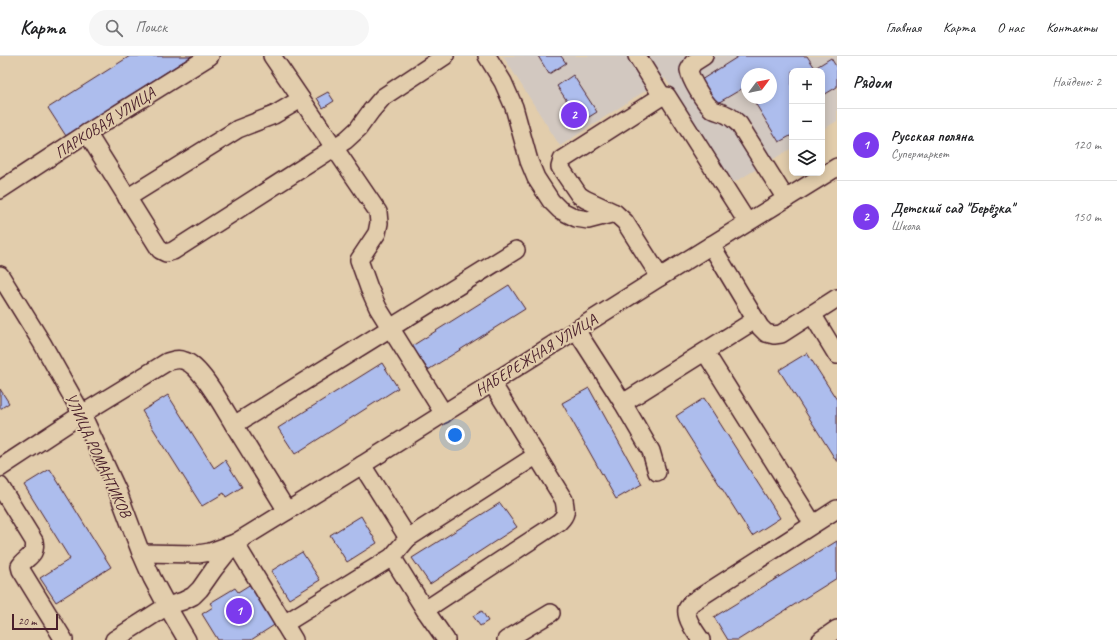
<!DOCTYPE html>
<html lang="ru">
<head>
<meta charset="utf-8">
<style>
	body { margin:0; font-family:Caveat,sans-serif; background:#f6f6f6; color:#202124 }
	.controls { position:absolute; right:12px; top:12px; display:grid; overflow:hidden; border-radius:8px; box-shadow:0 2px 10px #0003 }
	.controls button { width:36px; height:36px; display:grid; place-items:center; padding:0; border:0; border-bottom:1px solid #e0e0e0; background:#fff; color:#202124; font:20px sans-serif }
	.compass { position:absolute; left:741px; top:12px; width:36px; height:36px; border-radius:50%; background:#fff; box-shadow:0 2px 10px #0003; rotate:58deg }
	.scale { position:absolute; left:12px; bottom:10px; width:46px; box-sizing:border-box; padding-left:4px; border:2px solid #4a1f2b; border-top:0; font-size:11px; line-height:14px; white-space:nowrap; color:#4a1f2b; -webkit-text-stroke:3px #e2cdac; paint-order:stroke }
	.you { position:absolute; left:455px; top:379px; width:14px; height:14px; margin:-10px; border:3px solid #fff; border-radius:50%; background:#1a73e8; box-shadow:0 0 0 6px #1a73e833 }
	.badge { display:grid; place-items:center; width:26px; height:26px; border-radius:50%; background:#7c3aed; color:#fff; font-size:13px; font-weight:700 }
	.pin { position:absolute; translate:-50% -50%; border:2px solid #fff; box-shadow:0 1px 4px #0006 }
	.list { margin:0; padding:0; list-style:none }
	h2 { display:flex; justify-content:space-between; align-items:center; height:52px; margin:0; padding:0 16px; font-size:17px }
	h2 small { font-size:13px; font-weight:400; color:#757577 }
	.list li { display:grid; grid-template-columns:26px 1fr auto; gap:12px; align-items:center; box-sizing:border-box; height:72px; padding:0 16px; border-top:1px solid #e0e0e0 }
	.list b { display:block; font-size:15px; white-space:nowrap }
	.list p { margin:0; font-size:13px; white-space:nowrap; color:#757577 }
	.list em { font-size:13px; font-style:normal; color:#757577 }
	.icon { flex:none; width:22px; height:22px; fill:none; stroke:currentColor; stroke-width:2; stroke-linecap:round; stroke-linejoin:round }
	.map { position:relative; flex:none; width:837px; height:584px; overflow:hidden }
	header { display:flex; align-items:center; gap:24px; box-sizing:border-box; height:56px; padding:0 20px; background:#fff; border-bottom:1px solid #e0e0e0 }
	header strong { font-size:19px }
	nav { display:flex; gap:22px; margin-inline-start:auto; font-size:14px }
	.search { width:280px; height:36px; background:#f6f6f6; display:flex; align-items:center; gap:10px; box-sizing:border-box; padding:0 14px; border-radius:22px; color:#757577; font-size:15px }
	main { display:flex }
	aside { flex:1; background:#fff }
	.map>svg:first-child { display:block }
</style>
</head>
<body>
<header>
<strong>Карта</strong>
<div class="search"><svg class="icon" aria-label="search" viewBox="0 0 24 24"><circle cx="10" cy="10" r="6"/><path d="M15 15l6 6"/></svg>Поиск</div>
<nav><a>Главная</a><a>Карта</a><a>О нас</a><a>Контакты</a></nav>
</header>
<main>
<div class="map">
<svg width="837" height="584" viewBox="0 0 837 584">
	<rect width="100%" height="100%" fill="#e2cdac"/>
	<filter id="ink" filterUnits="userSpaceOnUse"><feTurbulence type="fractalNoise" baseFrequency=".025" numOctaves="2"/><feDisplacementMap in="SourceGraphic" scale="8" xChannelSelector="R" yChannelSelector="G"/><feConvolveMatrix kernelMatrix="1 2 1 2 8 2 1 2 1" color-interpolation-filters="sRGB"/></filter>
	<g filter="url(#ink)">
		<path fill="#d2c8c0" fill-rule="evenodd" d="M503,0H837V65L822,74V15H792V92L733,127L665,22L560,90ZM747,18H771V42H747Z"/>
		<g fill="#adbded" stroke="#4a1f2b">
			<polygon points="130,0 192,0 66,80 48,52"/>
			<polygon points="538,0 561,0 566,7 549,18"/>
			<polygon points="739,0 807,0 815,12 831,2 837,12 837,31 822,40 822,15 792,15 792,79 779,86 752,42 771,42 771,18 747,18 747,34 745,31 716,48 701,24"/>
			<polygon points="573,19 597,56 581,66 557,30"/>
			<polygon points="328,36 334,45 323,52 317,42"/>
			<polygon points="509,229 525,253 428,314 412,290"/>
			<polygon points="807,297 837,344 837,406 779,314"/>
			<polygon points="382,307 398,332 295,398 278,372"/>
			<polygon points="589,332 642,428 616,443 562,347"/>
			<polygon points="0,333 9,347 0,353"/>
			<polygon points="168,339 214,412 225,404 242,431 226,441 224,437 202,450 142,355"/>
			<polygon points="704,342 780,462 752,480 676,360"/>
			<polygon points="50,413 111,511 56,546 40,522 70,503 24,429"/>
			<polygon points="500,447 517,471 430,528 412,502"/>
			<polygon points="361,460 377,487 347,506 330,479"/>
			<polygon points="837,485 837,522 738,584 728,584 714,561"/>
			<polygon points="302,496 320,524 289,543 271,515"/>
			<polygon points="254,526 279,566 251,584 218,584 202,558 213,551 210,547 235,532 238,536"/>
			<polygon points="482,555 488,565 480,570 473,560"/>
		</g>
		<g fill="none" stroke-linecap="round" stroke-linejoin="round">
			<g stroke="#4a1f2b" stroke-width="20">
				<g id="minor">
					<polyline points="272,0 378,156 379,167 377,177 359,204 369,232 378,252 444,358"/>
					<polyline points="487,0 503,26 514,51 529,105 536,122 551,145 560,154 576,162 588,164 615,157"/>
					<polyline points="637,0 662,40"/>
					<path d="M704,0L693,7L689,14C690,23 705,48 712,53C717,56 722,56 727,59C732,61 735,65 739,68L786,143"/>
					<polyline points="87,77 160,194 166,197 173,195 346,84 358,73 371,55 383,41 445,0"/>
					<polyline points="0,134 87,77 210,0"/>
					<polyline points="127,142 238,73 274,59 301,43"/>
					<polyline points="711,189 760,271 766,277 774,279 781,278 837,242"/>
					<polyline points="0,219 42,287 82,358 118,436 141,497 152,522 167,550 187,584"/>
					<polyline points="660,221 625,166 615,157 585,143 579,139 560,111 562,104 662,40 667,40 747,166"/>
					<polyline points="812,258 837,299"/>
					<polyline points="576,274 623,347 651,395 657,416"/>
					<polyline points="705,296 813,468"/>
					<polyline points="623,347 755,264"/>
					<path d="M0,412L82,358L167,306C173,304 179,302 185,305C202,311 224,353 234,369"/>
					<path d="M0,430L34,485C37,500 27,500 20,510L21,514L64,584"/>
					<polyline points="287,455 234,369 516,194"/>
					<polyline points="408,482 537,399"/>
					<polyline points="235,487 294,584"/>
					<polyline points="141,497 198,498 210,496 235,487 362,409 660,221 837,111"/>
					<path d="M392,501L425,554L559,466C567,458 566,455 564,444L492,327"/>
					<polyline points="425,554 446,584"/>
					<polyline points="284,568 392,501 408,482 362,409"/>
					<polyline points="114,584 167,550 183,545 193,540 200,533 214,513 233,489"/>
					<polyline points="506,584 551,557"/>
					<path d="M701,584C696,577 685,562 687,553C688,551 690,549 691,547L837,453"/>
					<polyline points="821,584 837,573"/>
				</g>
			</g>
			<use href="#minor" stroke="#e2cdac" stroke-width="17"/>
		</g>
	</g>
	<g text-anchor="middle" dominant-baseline="central" stroke-width="4" stroke-linejoin="round" paint-order="stroke">
		<g font-size="16" fill="#4a1f2b" stroke="#e2cdac">
			<text transform="translate(105 67) rotate(-33)">ПАРКОВАЯ УЛИЦА</text>
			<text transform="translate(536 299) rotate(-32)">НАБЕРЕЖНАЯ УЛИЦА</text>
			<text transform="translate(98 399) rotate(65)">УЛИЦА РОМАНТИКОВ</text>
		</g>
	</g>
</svg>
<div class="controls">
<button>+</button>
<button>−</button>
<button><svg class="icon" aria-label="layers" viewBox="0 0 24 24"><path d="M12 4l9 5-9 5-9-5zM3 14l9 5 9-5"/></svg></button>
</div>
<svg class="compass" viewBox="-18 -18 36 36"><path d="M0-13l5 13h-10z" fill="#e53935"/><path d="M0 13l5-13h-10z" fill="#757577"/></svg>
<div class="scale">20 m</div>
<div class="you"></div>
<div class="pin badge" style="left:239px;top:555px">1</div>
<div class="pin badge" style="left:574px;top:59px">2</div>
</div>
<aside>
<h2>Рядом<small>Найдено: 2</small></h2>
<ul class="list">
<li><span class="badge">1</span><div><b>Русская поляна</b><p>Супермаркет</p></div><em>120 m</em></li>
<li><span class="badge">2</span><div><b>Детский сад &quot;Берёзка&quot;</b><p>Школа</p></div><em>150 m</em></li>
</ul>
</aside>
</main>
</body>
</html>
